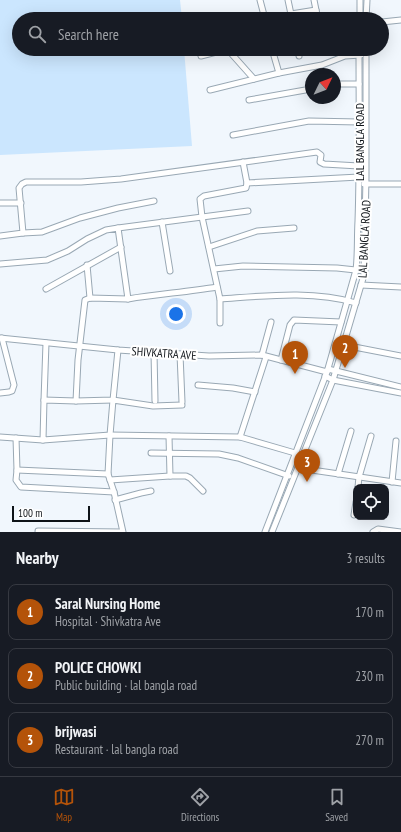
<!DOCTYPE html>
<html lang="en">
<head>
<meta charset="utf-8">
<style>
	body { margin:0; font-family:"PT Sans Narrow",sans-serif; background:#20242c; color:#f1f3f6 }
	.controls { position:absolute; right:12px; bottom:12px; display:grid; overflow:hidden; border-radius:8px; box-shadow:0 4px 16px #0002 }
	.controls button { width:36px; height:36px; display:grid; place-items:center; padding:0; border:0; border-bottom:1px solid #363941; background:#171b24; color:#f1f3f6; font:20px sans-serif }
	.compass { position:absolute; left:305px; top:68px; width:36px; height:36px; border-radius:50%; background:#171b24; box-shadow:0 4px 16px #0002; rotate:47deg }
	.scale { position:absolute; left:12px; bottom:10px; width:78px; box-sizing:border-box; padding-left:4px; border:2px solid #0e1318; border-top:0; font-size:11px; line-height:14px; white-space:nowrap; color:#0e1318; -webkit-text-stroke:3px #fff; paint-order:stroke }
	.you { position:absolute; left:176px; top:314px; width:14px; height:14px; margin:-10px; border:3px solid #fff; border-radius:50%; background:#1a73e8; box-shadow:0 0 0 6px #1a73e833 }
	.badge { display:grid; place-items:center; width:26px; height:26px; border-radius:50%; background:#b45309; color:#fff; font-size:13px; font-weight:700 }
	.pin { position:absolute; translate:-50% -33px; filter:drop-shadow(0 1px 2px #0008) }
	.pin::after { content:''; position:absolute; top:21px; width:14px; height:12px; background:inherit; clip-path:polygon(0 0,100% 0,50% 100%) }
	.list { margin:0; padding:0; list-style:none }
	h2 { display:flex; justify-content:space-between; align-items:center; height:52px; margin:0; padding:0 16px; font-size:17px }
	h2 small { font-size:13px; font-weight:400; color:#9ea1a6 }
	.list li { display:grid; grid-template-columns:26px 1fr auto; gap:12px; align-items:center; box-sizing:border-box; height:56px; margin:0 8px 8px; padding:0 8px; border:1px solid #363941; border-radius:8px }
	.list b { display:block; font-size:15px; white-space:nowrap }
	.list p { margin:0; font-size:13px; white-space:nowrap; color:#9ea1a6 }
	.list em { font-size:13px; font-style:normal; color:#9ea1a6 }
	.icon { flex:none; width:22px; height:22px; fill:none; stroke:currentColor; stroke-width:2; stroke-linecap:round; stroke-linejoin:round }
	.map { position:relative; flex:none; width:401px; height:532px; overflow:hidden }
	.search { position:absolute; background:#171b24; box-shadow:0 4px 16px #0002; left:12px; right:12px; top:12px; height:44px; display:flex; align-items:center; gap:10px; box-sizing:border-box; padding:0 14px; border-radius:22px; color:#9ea1a6; font-size:15px }
	.sheet { height:244px; background:#171b24 }
	nav { display:flex; justify-content:space-around; align-items:center; box-sizing:border-box; height:56px; border-top:1px solid #363941; background:#171b24; font-size:11px; color:#9ea1a6 }
	nav a { display:grid; justify-items:center; gap:2px }
	nav .on { color:#b45309 }
	.map>svg:first-child { display:block }
</style>
</head>
<body>
<div class="map">
<svg width="401" height="532" viewBox="0 0 401 532">
	<rect width="100%" height="100%" fill="#f1f7fd"/>
	<polygon fill="#cbe6fe" points="0,0 180,0 182,19 19,19 19,49 184,49 192,146 0,155"/>
	<g fill="none" stroke-linecap="round" stroke-linejoin="round">
		<g stroke="#99a8b4" stroke-width="7">
			<g id="minor">
				<polyline points="260,0 265,19"/>
				<polyline points="288,0 292,19"/>
				<polyline points="314,0 316,10"/>
				<polyline points="291,14 316,10 318,19"/>
				<polyline points="360,19 360,0"/>
				<polyline points="366,19 367,0"/>
				<polyline points="382,22 401,20"/>
				<polyline points="272,49 279,73"/>
				<polyline points="298,49 299,56"/>
				<polyline points="324,49 324,50"/>
				<polyline points="201,56 224,50 229,51 254,79"/>
				<polyline points="335,84 359,84"/>
				<polyline points="210,90 279,73 322,65 345,56 361,55"/>
				<polyline points="249,100 311,89"/>
				<polyline points="233,135 309,121 359,122"/>
				<polyline points="243,162 247,183 359,177"/>
				<path d="M247,183L246,188L204,196L200,199L202,217L220,299C264,296 313,290 356,303"/>
				<polyline points="364,184 401,184"/>
				<polyline points="0,203 21,203"/>
				<polyline points="162,222 170,271"/>
				<polyline points="118,228 248,211"/>
				<polyline points="23,233 42,232 80,218 118,208 154,201"/>
				<polyline points="0,236 23,233 19,188 22,184 26,182 81,182 121,179 317,152 321,155 320,162 324,164 359,166"/>
				<polyline points="209,247 257,231 294,228"/>
				<polyline points="0,264 47,260 68,251 87,239 106,230 118,228 128,299 90,298 85,300 78,360 76,401 113,400 118,350"/>
				<polyline points="87,265 90,298"/>
				<polyline points="214,269 243,266 337,268 365,271"/>
				<polyline points="361,285 401,287"/>
				<polyline points="46,289 121,247"/>
				<path d="M128,299C158,294 188,292 217,287"/>
				<polyline points="220,299 220,323"/>
				<polyline points="0,338 118,350 209,356 262,355 327,372"/>
				<polyline points="344,345 401,356"/>
				<polyline points="154,352 155,401"/>
				<polyline points="180,354 182,402"/>
				<polyline points="262,355 271,322"/>
				<polyline points="281,360 290,325 294,320 341,322"/>
				<polyline points="328,369 401,387"/>
				<polyline points="325,376 333,380 401,393"/>
				<polyline points="198,385 233,388 255,392"/>
				<polyline points="0,393 9,392 12,391 14,385 2,338"/>
				<polyline points="44,400 46,343"/>
				<polyline points="76,401 44,400 43,440 110,435 113,400 153,406 182,405"/>
				<polyline points="169,436 170,476"/>
				<polyline points="0,437 43,440"/>
				<polyline points="240,437 266,357"/>
				<polyline points="16,438 17,470 16,480 21,487 114,492"/>
				<polyline points="151,453 219,454 238,458 289,476"/>
				<polyline points="298,468 401,483"/>
				<polyline points="17,470 108,474"/>
				<polyline points="338,474 351,431"/>
				<polyline points="110,480 170,476 186,476 190,478 203,491"/>
				<polyline points="392,482 396,441"/>
				<polyline points="358,487 359,477 371,436"/>
				<polyline points="115,500 141,493 151,491"/>
				<polyline points="354,515 356,502"/>
				<polyline points="38,531 122,532"/>
				<polyline points="123,532 114,492 108,474 110,435 240,437 295,453"/>
				<path d="M265,532L327,372L356,270C358,254 357,238 358,221C360,164 359,107 359,49"/>
				<polyline points="272,532 333,380 364,275 366,177 366,49"/>
				<polyline points="373,532 378,529 401,532"/>
			</g>
		</g>
		<use href="#minor" stroke="#fff" stroke-width="5"/>
	</g>
	<g text-anchor="middle" dominant-baseline="central" stroke-width="4" stroke-linejoin="round" paint-order="stroke">
		<g font-size="12" fill="#0e1318" stroke="#fff">
			<text transform="translate(359 142) rotate(-90)">LAL BANGLA ROAD</text>
			<text transform="translate(364 239) rotate(-87)">LAL BANGLA ROAD</text>
			<text transform="translate(164 353) rotate(4)">SHIVKATRA AVE</text>
		</g>
	</g>
</svg>
<div class="controls">
<button><svg class="icon" aria-label="locate" viewBox="0 0 24 24"><circle cx="12" cy="12" r="6"/><path d="M12 2v4M12 18v4M2 12h4M18 12h4"/></svg></button>
</div>
<svg class="compass" viewBox="-18 -18 36 36"><path d="M0-13l5 13h-10z" fill="#e53935"/><path d="M0 13l5-13h-10z" fill="#9ea1a6"/></svg>
<div class="scale">100 m</div>
<div class="you"></div>
<div class="pin badge" style="left:295px;top:374px">1</div>
<div class="pin badge" style="left:345px;top:368px">2</div>
<div class="pin badge" style="left:307px;top:482px">3</div>
<div class="search"><svg class="icon" aria-label="search" viewBox="0 0 24 24"><circle cx="10" cy="10" r="6"/><path d="M15 15l6 6"/></svg>Search here</div>
</div>
<section class="sheet">
<h2>Nearby<small>3 results</small></h2>
<ul class="list">
<li><span class="badge">1</span><div><b>Saral Nursing Home</b><p>Hospital · Shivkatra Ave</p></div><em>170 m</em></li>
<li><span class="badge">2</span><div><b>POLICE CHOWKI</b><p>Public building · lal bangla road</p></div><em>230 m</em></li>
<li><span class="badge">3</span><div><b>brijwasi</b><p>Restaurant · lal bangla road</p></div><em>270 m</em></li>
</ul>
</section>
<nav>
<a class="on"><svg class="icon" aria-label="map" viewBox="0 0 24 24"><path d="M3 6l6-2 6 2 6-2v14l-6 2-6-2-6 2zM9 4v14M15 6v14"/></svg>Map</a>
<a><svg class="icon" aria-label="directions" viewBox="0 0 24 24"><path d="M12 3l9 9-9 9-9-9zM9 14v-3h6M13 9l2 2-2 2"/></svg>Directions</a>
<a><svg class="icon" aria-label="saved" viewBox="0 0 24 24"><path d="M7 4h10v16l-5-4-5 4z"/></svg>Saved</a>
</nav>
</body>
</html>
